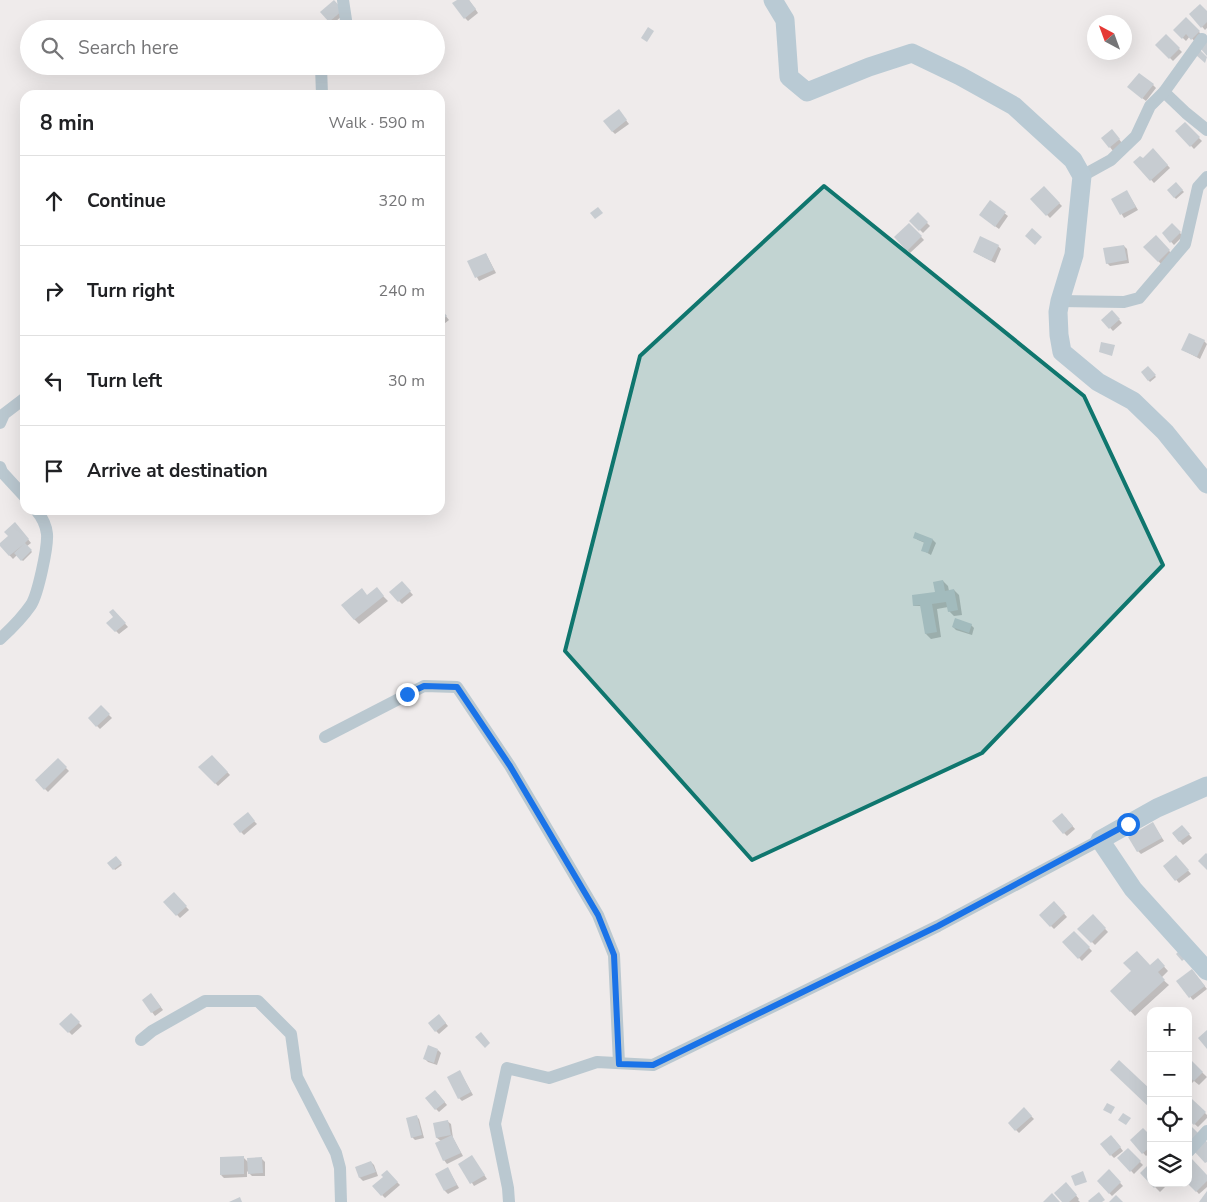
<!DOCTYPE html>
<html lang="en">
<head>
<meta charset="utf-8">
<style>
	body { margin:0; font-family:"Nunito Sans",sans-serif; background:#f2f2f2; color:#202124 }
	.controls { position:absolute; right:15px; bottom:15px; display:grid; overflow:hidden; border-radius:10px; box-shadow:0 5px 20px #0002 }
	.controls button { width:45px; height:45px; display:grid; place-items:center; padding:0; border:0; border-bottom:1px solid #e0e0e0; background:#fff; color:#202124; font:25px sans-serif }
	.compass { position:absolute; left:1087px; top:15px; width:45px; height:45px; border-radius:50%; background:#fff; box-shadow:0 5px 20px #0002; rotate:319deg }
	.stop { position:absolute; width:15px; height:15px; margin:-11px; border:4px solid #1a73e8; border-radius:50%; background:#fff }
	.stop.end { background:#1a73e8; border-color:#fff; box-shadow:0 1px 5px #0008 }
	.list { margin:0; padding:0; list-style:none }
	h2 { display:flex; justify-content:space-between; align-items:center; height:65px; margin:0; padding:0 20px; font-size:21px }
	h2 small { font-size:16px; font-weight:400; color:#757577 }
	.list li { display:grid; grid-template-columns:32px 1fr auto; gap:15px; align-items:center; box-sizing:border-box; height:90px; padding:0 20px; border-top:1px solid #e0e0e0 }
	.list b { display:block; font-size:19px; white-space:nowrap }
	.list em { font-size:16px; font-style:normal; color:#757577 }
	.icon { flex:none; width:28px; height:28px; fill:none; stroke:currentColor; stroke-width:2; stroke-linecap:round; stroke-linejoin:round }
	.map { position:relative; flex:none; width:1207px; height:1202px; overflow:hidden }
	.search { position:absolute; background:#fff; box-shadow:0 5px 20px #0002; left:20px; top:20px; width:425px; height:55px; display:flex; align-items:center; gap:12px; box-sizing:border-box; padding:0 18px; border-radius:28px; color:#757577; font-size:19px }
	.panel { position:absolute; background:#fff; box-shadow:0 5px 20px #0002; left:20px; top:90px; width:425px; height:425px; border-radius:15px }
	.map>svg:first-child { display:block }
</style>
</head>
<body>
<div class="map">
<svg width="1207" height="1202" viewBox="0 0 1207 1202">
	<rect width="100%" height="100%" fill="#efebeb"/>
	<g fill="#0003">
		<polygon points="459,0 469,0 478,13 468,21 465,18"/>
		<polygon points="322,12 345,13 333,24"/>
		<polygon points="1207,13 1207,28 1205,30 1191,14"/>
		<polygon points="1186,19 1202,35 1195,42 1190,36 1186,41 1175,30"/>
		<polygon points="1166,36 1182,52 1173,61 1157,45"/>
		<polygon points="1153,85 1156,88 1146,101 1132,90"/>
		<polygon points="621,114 629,124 615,134 612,131"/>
		<polygon points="1185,124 1202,141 1194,149 1177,131"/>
		<polygon points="1115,134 1122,143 1113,151 1103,138"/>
		<polygon points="1153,150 1170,168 1154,183 1135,162 1143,160"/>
		<polygon points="1176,184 1184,192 1176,199 1169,191"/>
		<polygon points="1044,188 1062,206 1050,218 1032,199"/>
		<polygon points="1129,195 1138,210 1124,218 1113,199"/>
		<polygon points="990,202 1008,216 999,229 984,218"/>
		<polygon points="918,214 930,226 923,233 911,221"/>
		<polygon points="909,224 924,240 910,253 896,237"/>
		<polygon points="1172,225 1183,236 1174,245 1163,233"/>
		<polygon points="1156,237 1172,254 1161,264 1145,247"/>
		<polygon points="998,246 1001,249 995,263 974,252"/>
		<polygon points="1124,246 1127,249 1129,263 1110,266 1107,263"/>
		<polygon points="486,254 496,273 479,281 469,262"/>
		<polygon points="440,309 449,320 440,327"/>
		<polygon points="1112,312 1122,323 1113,331 1103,320"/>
		<polygon points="440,333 444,341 440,344"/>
		<polygon points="1204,341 1207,344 1200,359 1183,350"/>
		<polygon points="1148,368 1156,377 1150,382 1143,373"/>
		<polygon points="18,527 31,543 27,546 32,552 23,561 17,555 13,559 0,545"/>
		<polygon points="916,534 933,540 936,543 931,555 922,550 925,543 918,540 914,537"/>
		<polygon points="943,581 948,586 949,591 954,590 959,595 962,615 954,616 949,611 948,607 937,609 941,637 931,639 926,634 921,606 914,606 913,596 936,593"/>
		<polygon points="405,586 413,595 402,604 399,601"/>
		<polygon points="381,594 388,601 359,624 354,619 368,596"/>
		<polygon points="113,610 128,627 119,634 108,623 115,617"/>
		<polygon points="971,625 974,628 972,635 956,630 953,627"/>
		<polygon points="101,707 112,718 100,729 89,718"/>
		<polygon points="212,756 230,775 218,786 200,767"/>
		<polygon points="58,760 69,771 48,792 36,780"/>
		<polygon points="250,817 257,824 244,835 241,832"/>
		<polygon points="1065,817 1075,829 1067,836 1064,833"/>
		<polygon points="1153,824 1164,841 1141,854 1138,851"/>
		<polygon points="1185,830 1192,838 1183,845 1173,834"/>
		<polygon points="115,858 122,865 115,870 109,863"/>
		<polygon points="1179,860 1191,874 1179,883 1164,866"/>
		<polygon points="174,894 189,910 180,918 165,902"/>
		<polygon points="1054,902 1067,917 1054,929 1040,915"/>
		<polygon points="1093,916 1108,932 1095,945 1079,929"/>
		<polygon points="1074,932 1092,951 1082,961 1064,942"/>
		<polygon points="1158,960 1168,971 1161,978 1169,985 1135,1016 1112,991 1150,967"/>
		<polygon points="1195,974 1207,989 1193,1000 1178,982"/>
		<polygon points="154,998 163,1010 155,1016 143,1000"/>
		<polygon points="71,1015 82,1026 72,1035 61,1024"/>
		<polygon points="442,1019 448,1026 439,1034 436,1031"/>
		<polygon points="438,1050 441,1053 437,1065 428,1062 425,1059"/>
		<polygon points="1188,1059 1207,1077 1199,1085 1194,1081 1188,1087"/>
		<polygon points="460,1072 473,1095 462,1101 459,1098"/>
		<polygon points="438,1094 447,1105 439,1112 436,1109"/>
		<polygon points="1192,1100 1207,1115 1207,1118 1198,1127 1188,1118"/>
		<polygon points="1024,1109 1034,1119 1019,1133 1009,1123"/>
		<polygon points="416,1116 419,1119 424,1138 415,1140 412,1137"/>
		<polygon points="447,1121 451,1124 453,1138 463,1156 447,1164 444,1160 441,1141 437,1138 435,1124"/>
		<polygon points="1151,1137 1151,1152 1146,1156 1131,1140"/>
		<polygon points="1114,1139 1123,1151 1114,1158 1111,1155"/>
		<polygon points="1128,1150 1143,1165 1134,1174 1119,1158"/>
		<polygon points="243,1157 249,1163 262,1159 265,1162 265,1176 252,1176 247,1171 247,1177 224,1178 221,1175"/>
		<polygon points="472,1157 487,1179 474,1186 460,1164"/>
		<polygon points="371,1162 374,1165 378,1176 363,1181 360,1178 356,1168"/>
		<polygon points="448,1169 459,1188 448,1194 445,1191"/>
		<polygon points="1109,1171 1123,1186 1112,1196 1098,1181"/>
		<polygon points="390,1175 400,1185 385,1198 382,1195"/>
		<polygon points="1207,1176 1207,1187 1199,1194 1188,1182"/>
		<polygon points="1151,1183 1169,1183 1160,1192"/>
		<polygon points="1069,1187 1079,1199 1078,1200 1080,1202 1063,1202"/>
	</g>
	<g fill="#c7ccd1">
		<polygon points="334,0 343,10 329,22 320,12"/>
		<polygon points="457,0 469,0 476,9 464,19 452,3"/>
		<polygon points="1200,4 1207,11 1207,22 1201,28 1189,14"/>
		<polygon points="1186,17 1200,31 1191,40 1186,34 1182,39 1173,30"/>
		<polygon points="648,27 654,31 647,42 641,38"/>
		<polygon points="1166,34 1180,48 1169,59 1155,45"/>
		<polygon points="1207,41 1207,56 1200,48"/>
		<polygon points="1200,50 1207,57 1205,63 1196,55"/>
		<polygon points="1139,73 1154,84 1142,99 1127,87"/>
		<polygon points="619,109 627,120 612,132 603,121"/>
		<polygon points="1185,122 1200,137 1190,147 1175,131"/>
		<polygon points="1112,129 1120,139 1109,148 1101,138"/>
		<polygon points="1153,148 1168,165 1150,181 1133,162 1140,156 1143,158"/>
		<polygon points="1176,182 1183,190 1174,198 1167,190"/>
		<polygon points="1044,186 1060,203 1046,216 1030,199"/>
		<polygon points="1127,190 1136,207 1120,215 1111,199"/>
		<polygon points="990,200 1006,212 995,227 979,215"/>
		<polygon points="598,207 603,213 595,219 590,213"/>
		<polygon points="918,212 928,222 919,231 909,221"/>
		<polygon points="909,223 922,236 907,251 894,237"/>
		<polygon points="1172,223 1181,232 1170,243 1162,233"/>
		<polygon points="1032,228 1042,237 1035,245 1025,236"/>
		<polygon points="1156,235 1170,250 1158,262 1143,247"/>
		<polygon points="980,236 999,245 991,261 973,252"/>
		<polygon points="1124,245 1127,260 1106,264 1103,248"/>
		<polygon points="486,253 494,270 475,278 467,261"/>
		<polygon points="440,308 447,316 440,322"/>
		<polygon points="1112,310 1120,319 1109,329 1101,320"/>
		<polygon points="1189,333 1205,340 1197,357 1181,350"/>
		<polygon points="1101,342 1115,345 1112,356 1099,352"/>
		<polygon points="1148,366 1156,375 1148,381 1141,372"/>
		<polygon points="15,522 29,539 25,543 32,550 21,561 14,553 24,544 9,556 0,546 0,543 8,536 4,532"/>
		<polygon points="915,532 933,539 928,553 921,551 924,542 913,538"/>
		<polygon points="943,580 945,591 954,589 958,610 948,612 946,602 932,604 937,632 925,634 920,605 913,606 912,595 935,592 933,582"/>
		<polygon points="402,581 411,591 398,602 389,592"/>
		<polygon points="377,587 384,596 354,620 341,605 362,588 367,595"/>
		<polygon points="113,609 126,623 115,632 106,623 113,617 109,612"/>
		<polygon points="955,618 972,624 969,633 952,627"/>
		<polygon points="101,705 110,714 96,727 88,718"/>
		<polygon points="212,755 228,772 215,784 198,767"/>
		<polygon points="58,758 67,767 44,790 35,780"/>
		<polygon points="248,812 255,821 240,833 233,824"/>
		<polygon points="1062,813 1073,826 1063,834 1052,821"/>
		<polygon points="1153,822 1162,838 1137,852 1128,837"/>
		<polygon points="1182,825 1190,834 1179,842 1172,833"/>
		<polygon points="1206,853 1207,854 1207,870 1198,861"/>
		<polygon points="1176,855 1189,870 1175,881 1163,866"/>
		<polygon points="116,856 122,863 113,870 107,863"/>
		<polygon points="174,892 187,906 176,916 163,902"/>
		<polygon points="1054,901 1065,913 1050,927 1039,915"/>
		<polygon points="1093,914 1106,928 1091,943 1077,929"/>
		<polygon points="1074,931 1090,947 1078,959 1062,942"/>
		<polygon points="1180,950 1187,957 1182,961 1176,954"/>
		<polygon points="1137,951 1150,965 1158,958 1165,966 1158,972 1165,980 1130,1012 1110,991 1131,971 1123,963"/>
		<polygon points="1192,969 1205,986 1189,998 1176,981"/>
		<polygon points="151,993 161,1007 151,1013 142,1000"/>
		<polygon points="71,1013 80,1022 68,1033 59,1024"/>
		<polygon points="439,1014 446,1023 435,1032 428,1023"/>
		<polygon points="1207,1030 1207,1049 1198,1038"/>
		<polygon points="481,1032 490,1043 485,1048 475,1037"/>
		<polygon points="428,1045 438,1049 434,1063 423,1059"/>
		<polygon points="1188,1057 1203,1072 1194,1081 1188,1076"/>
		<polygon points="1119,1060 1151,1090 1151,1109 1110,1070"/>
		<polygon points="460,1070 471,1092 458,1099 447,1077"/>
		<polygon points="435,1090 445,1102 435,1110 425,1098"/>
		<polygon points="1192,1099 1206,1112 1194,1125 1188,1120 1188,1102"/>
		<polygon points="1107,1103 1115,1107 1111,1114 1103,1110"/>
		<polygon points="1024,1107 1032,1116 1015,1131 1008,1123"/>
		<polygon points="1123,1113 1131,1118 1126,1125 1118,1120"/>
		<polygon points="417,1115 422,1135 411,1138 406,1118"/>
		<polygon points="448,1120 451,1135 436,1138 433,1123"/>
		<polygon points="1188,1123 1200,1135 1188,1146"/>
		<polygon points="1143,1128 1151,1136 1151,1146 1142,1154 1130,1140"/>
		<polygon points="452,1135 461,1153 443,1161 435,1143"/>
		<polygon points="1111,1135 1121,1147 1110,1156 1100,1144"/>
		<polygon points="1205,1140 1207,1142 1207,1162 1205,1163 1194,1151"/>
		<polygon points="1128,1148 1141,1161 1130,1172 1117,1158"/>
		<polygon points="472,1155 485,1175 470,1184 458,1164"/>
		<polygon points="244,1156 244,1174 220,1175 220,1157"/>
		<polygon points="262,1157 263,1173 248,1174 247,1158"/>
		<polygon points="1192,1159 1207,1175 1207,1181 1196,1192 1188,1184 1188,1162"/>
		<polygon points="371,1161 376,1172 359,1178 355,1167"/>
		<polygon points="1151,1162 1151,1183 1159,1183 1154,1188 1140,1173"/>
		<polygon points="448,1167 457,1185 444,1191 435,1174"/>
		<polygon points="1109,1169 1121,1182 1109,1194 1097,1181"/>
		<polygon points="387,1170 398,1182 381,1196 372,1186 383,1177 381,1175"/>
		<polygon points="1083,1171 1087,1182 1075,1186 1071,1176"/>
		<polygon points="1066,1182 1077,1195 1069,1202 1062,1202 1054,1193"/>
		<polygon points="1207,1191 1207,1202 1199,1202"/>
		<polygon points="1099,1192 1105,1200 1102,1202 1089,1202 1088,1201"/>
		<polygon points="1052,1193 1060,1202 1043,1202"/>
		<polygon points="1116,1195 1123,1202 1109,1202"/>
		<polygon points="240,1197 242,1202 229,1202"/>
	</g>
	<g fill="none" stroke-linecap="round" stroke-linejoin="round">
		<g stroke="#bac8d0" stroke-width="12">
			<polyline points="343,0 346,20 343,29"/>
			<polyline points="321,66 322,95"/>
			<polyline points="1164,92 1186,113 1207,130"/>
			<polyline points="1082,176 1111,160 1136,136 1150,106 1164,92 1202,39"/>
			<polyline points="1060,301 1124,302 1139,298 1185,244 1198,187 1207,177"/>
			<polyline points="0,423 4,414 25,398"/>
			<polyline points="0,467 2,472 25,497"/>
			<path d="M0,639C11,629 22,618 31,605C38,594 48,547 47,534C46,524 42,517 36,510"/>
			<polyline points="325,737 424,686 457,687 510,766 598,915 614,955 619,1063"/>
			<polyline points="141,1040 152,1031 205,1001 258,1001 291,1034 297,1077 336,1153 340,1168 341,1202"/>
			<polyline points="1189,1151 1207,1131"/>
			<polyline points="509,1202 508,1188 495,1124 507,1068 549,1078 597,1062 653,1065 938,926 1100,840"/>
		</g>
		<g stroke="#b9cad4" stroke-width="19">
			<polyline points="773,0 785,20 789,77 807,92 869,67 912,53 960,76 1014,106 1073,160 1082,176 1074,255 1060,301 1058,312 1059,335 1062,352 1098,382 1133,401 1165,432 1207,484"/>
			<polyline points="1207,786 1157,808 1100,840 1133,889 1207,971"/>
		</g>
	</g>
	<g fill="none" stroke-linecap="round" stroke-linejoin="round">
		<polyline stroke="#1a73e8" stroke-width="6" points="407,694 424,686 457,687 510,766 598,915 614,955 619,1064 653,1065 938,926 1128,824"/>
	</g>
	<path fill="#0f766e" fill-opacity="0.2" stroke="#0f766e" stroke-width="4" stroke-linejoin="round" d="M824,186L1084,396L1163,565L982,753L752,860L565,651L640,356Z"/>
</svg>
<div class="controls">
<button>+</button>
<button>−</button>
<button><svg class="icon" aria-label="locate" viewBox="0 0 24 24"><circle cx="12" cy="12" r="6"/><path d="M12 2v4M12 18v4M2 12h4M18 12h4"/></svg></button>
<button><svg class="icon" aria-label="layers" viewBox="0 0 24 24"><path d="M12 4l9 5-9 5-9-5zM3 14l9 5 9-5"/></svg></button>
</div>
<svg class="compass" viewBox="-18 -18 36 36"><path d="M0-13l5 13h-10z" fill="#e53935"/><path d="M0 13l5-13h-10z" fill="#757577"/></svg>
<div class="stop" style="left:1128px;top:824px"></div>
<div class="stop end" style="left:407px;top:694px"></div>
<div class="search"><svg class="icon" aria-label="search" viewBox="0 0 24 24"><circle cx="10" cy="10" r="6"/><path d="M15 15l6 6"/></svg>Search here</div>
<section class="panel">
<h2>8 min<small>Walk · 590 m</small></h2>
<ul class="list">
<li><svg class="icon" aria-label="ahead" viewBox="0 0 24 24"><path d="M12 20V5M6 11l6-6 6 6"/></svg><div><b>Continue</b></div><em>320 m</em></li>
<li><svg class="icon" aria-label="right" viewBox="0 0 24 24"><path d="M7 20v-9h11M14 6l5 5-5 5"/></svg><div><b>Turn right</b></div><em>240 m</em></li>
<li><svg class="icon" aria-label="left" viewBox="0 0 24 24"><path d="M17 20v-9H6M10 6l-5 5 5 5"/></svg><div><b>Turn left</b></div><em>30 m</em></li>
<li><svg class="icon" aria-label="arrive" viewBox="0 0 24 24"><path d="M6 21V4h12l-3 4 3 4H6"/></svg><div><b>Arrive at destination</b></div></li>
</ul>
</section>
</div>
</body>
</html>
